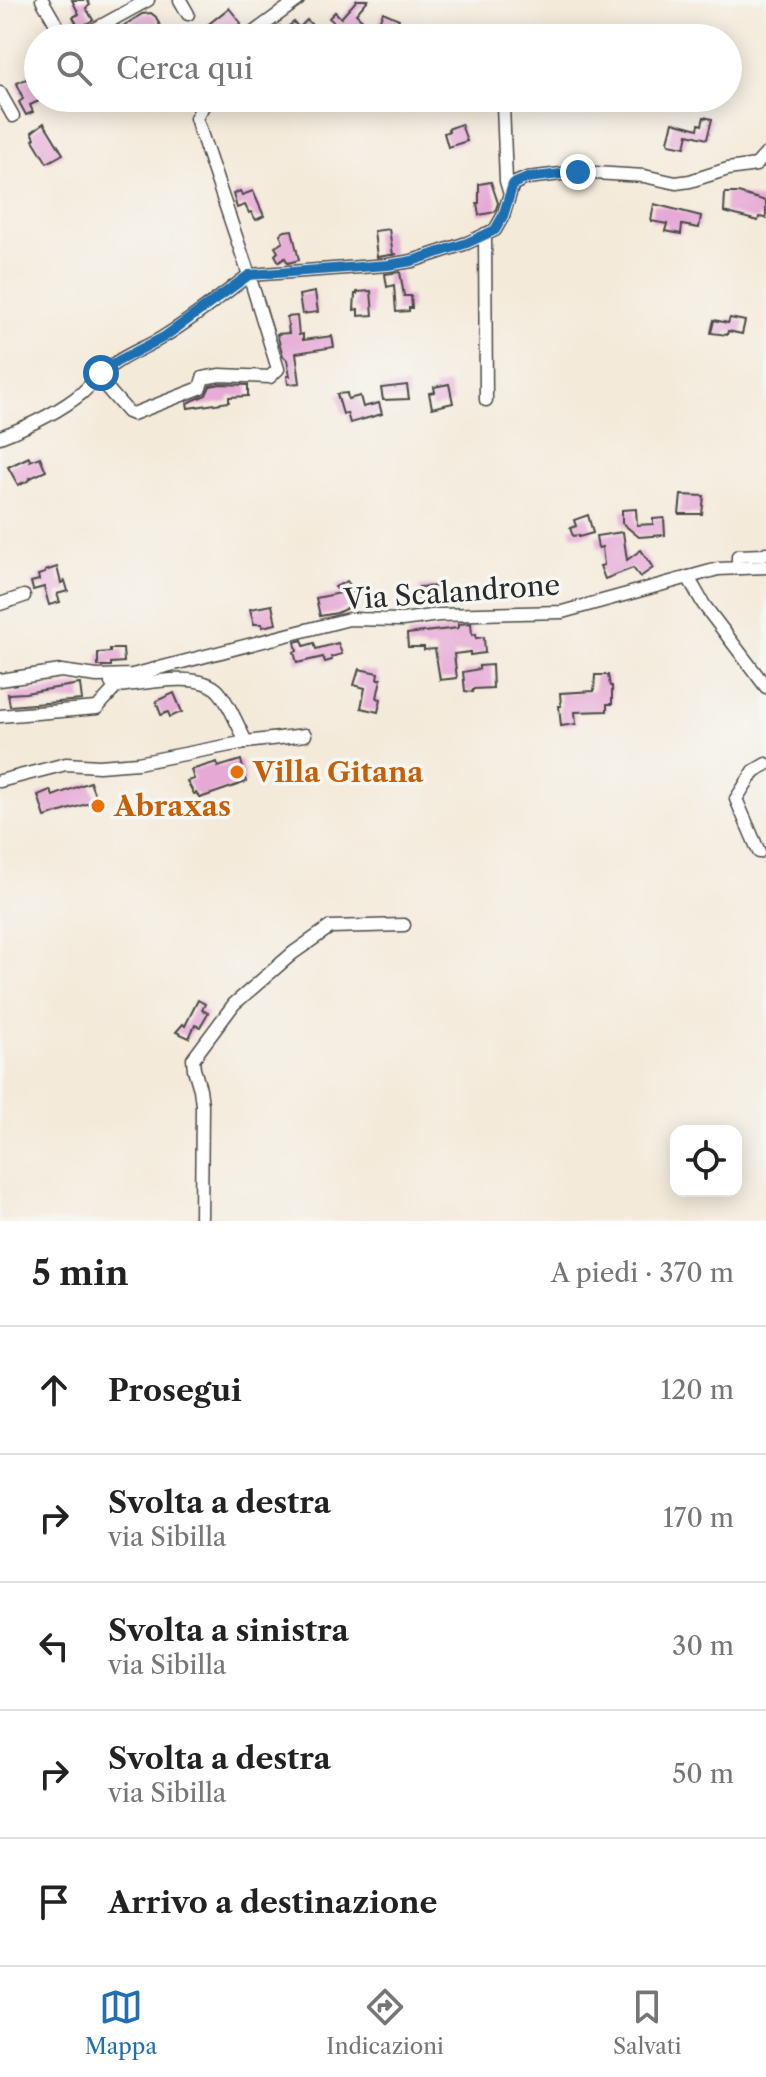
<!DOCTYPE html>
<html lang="it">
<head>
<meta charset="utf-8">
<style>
	body { margin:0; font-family:"Libre Caslon Text",serif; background:#f2f2f2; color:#222 }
	.controls { position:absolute; right:24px; bottom:24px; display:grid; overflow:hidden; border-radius:16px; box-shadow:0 4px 20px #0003 }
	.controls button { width:72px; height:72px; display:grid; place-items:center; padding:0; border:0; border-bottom:2px solid #e0e0e0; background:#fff; color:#222; font:40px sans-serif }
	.stop { position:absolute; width:24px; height:24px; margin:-18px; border:6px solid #1f6fb2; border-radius:50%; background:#fff }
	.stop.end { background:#1f6fb2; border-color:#fff; box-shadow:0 2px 8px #0008 }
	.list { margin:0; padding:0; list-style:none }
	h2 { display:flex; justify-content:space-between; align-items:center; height:104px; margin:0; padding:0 32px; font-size:34px }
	h2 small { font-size:26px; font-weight:400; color:#767676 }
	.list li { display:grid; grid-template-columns:52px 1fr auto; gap:24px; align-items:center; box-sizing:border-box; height:128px; padding:0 32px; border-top:2px solid #e0e0e0 }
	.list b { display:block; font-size:30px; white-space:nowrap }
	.list p { margin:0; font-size:26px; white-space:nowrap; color:#767676 }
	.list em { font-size:26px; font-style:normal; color:#767676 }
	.icon { flex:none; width:44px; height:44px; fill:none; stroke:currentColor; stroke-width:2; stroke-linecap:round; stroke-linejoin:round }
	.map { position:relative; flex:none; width:766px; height:1221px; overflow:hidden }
	.search { position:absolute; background:#fff; box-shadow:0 4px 20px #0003; left:24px; right:24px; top:24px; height:88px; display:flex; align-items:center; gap:20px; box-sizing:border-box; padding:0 28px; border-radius:44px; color:#767676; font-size:30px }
	.sheet { height:744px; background:#fff }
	nav { display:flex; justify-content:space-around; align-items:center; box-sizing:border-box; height:112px; border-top:2px solid #e0e0e0; background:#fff; font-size:22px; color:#767676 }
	nav a { display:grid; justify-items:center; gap:4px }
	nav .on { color:#1f6fb2 }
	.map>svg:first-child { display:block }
</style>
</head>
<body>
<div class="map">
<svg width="766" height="1221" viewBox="0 0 766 1221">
	<rect width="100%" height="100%" fill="#f6f6f2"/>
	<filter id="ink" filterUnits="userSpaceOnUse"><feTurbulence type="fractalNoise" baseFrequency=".0125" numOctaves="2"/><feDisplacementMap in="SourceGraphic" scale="16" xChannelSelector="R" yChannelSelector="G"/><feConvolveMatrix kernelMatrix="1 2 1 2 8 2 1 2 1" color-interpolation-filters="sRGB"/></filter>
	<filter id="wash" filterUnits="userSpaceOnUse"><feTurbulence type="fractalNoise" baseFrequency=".006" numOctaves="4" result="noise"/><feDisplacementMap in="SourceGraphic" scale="32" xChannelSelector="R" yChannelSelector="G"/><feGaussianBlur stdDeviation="1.8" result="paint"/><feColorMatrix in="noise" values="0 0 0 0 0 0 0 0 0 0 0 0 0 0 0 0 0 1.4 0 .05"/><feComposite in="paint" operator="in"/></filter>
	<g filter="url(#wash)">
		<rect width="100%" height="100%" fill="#f4eada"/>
		<g id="blocks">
			<g fill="#e6a9d6">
				<polygon points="72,0 87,0 90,5 86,8 93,20 79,28 73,17 79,14"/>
				<polygon points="357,0 368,0 356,14 375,32 383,12 399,19 393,31 388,29 380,38 342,38 338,33 339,31 335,27 337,25 329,18 335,12 341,18"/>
				<polygon points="229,8 241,23 223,38 214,38 205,27"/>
				<polygon points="151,13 156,17 163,32 158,34 161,38 112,38 109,32 119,26 120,28 142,14"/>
				<polygon points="307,20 317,30 306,38 275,38 272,34 280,26 284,30 294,22 299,28"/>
				<polygon points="38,67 38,98 41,100 30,105 33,112 26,115 19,102 23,99 17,83 29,78 27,73"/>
				<polygon points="704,117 712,119 707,139 688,134 685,147 669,144 668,141 673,122 698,129 699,124 702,125"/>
				<polygon points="44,123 63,154 47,163 33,140 35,138 32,132"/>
				<polygon points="461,124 467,141 448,147 444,133 449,131 448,129"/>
				<polygon points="491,182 498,203 495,212 479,215 477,203 479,203 479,184"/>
				<polygon points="240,191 242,195 253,191 264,216 256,220 251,212 249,213 245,205 237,208 233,194"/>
				<polygon points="725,193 738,193 766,201 766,218 759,217 758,221 724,212"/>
				<polygon points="654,204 701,216 699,228 682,225 681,234 665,231 667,224 651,221"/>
				<polygon points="389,229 393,255 397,254 377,257 374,231"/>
				<polygon points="292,230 299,260 288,263 285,258 279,262 275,255 278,252 275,247 283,242 280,234 285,231"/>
				<polygon points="400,272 404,296 411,296 412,308 409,308 409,311 396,312 394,285 387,287 385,274"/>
				<polygon points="371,291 373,315 358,316 358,309 354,310 355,294 357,294 357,292"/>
				<polygon points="315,292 318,312 302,314 299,295"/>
				<polygon points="297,316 299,335 303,334 303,340 332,336 334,347 296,353 300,383 288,384 287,376 290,376 287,360 283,356 277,334 289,333 287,317"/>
				<polygon points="730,318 745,321 742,334 728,331 727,335 711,333 714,320 728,323"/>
				<polygon points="221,384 248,385 248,396 229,397 229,402 188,408 187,403 206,395 210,386"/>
				<polygon points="449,384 453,403 432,408 429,393 435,392 434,387"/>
				<polygon points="407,385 409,399 383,400 381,388"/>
				<polygon points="347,393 348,399 360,396 363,407 379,403 382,414 350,423 347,413 343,414 337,394"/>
				<polygon points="29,457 30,461 40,457 46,471 30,478 31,479 22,484 22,483 18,485 8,467"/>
				<polygon points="681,495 704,496 702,514 679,514"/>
				<polygon points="636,509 637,525 653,524 653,519 664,518 665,535 639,537 622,523 622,510"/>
				<polygon points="588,515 593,533 579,537 579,535 573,536 570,528 576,526 574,520"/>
				<polygon points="623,532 627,560 641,550 653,568 640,577 633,568 605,579 600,566 604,565 602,547 598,548 596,536"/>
				<polygon points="57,567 61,583 65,581 68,591 57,594 60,602 49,605 44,587 33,590 31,582 39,580 38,575 45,573 45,571"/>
				<polygon points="347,581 354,591 347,597 351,606 337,613 320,616 316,598 341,593 335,587"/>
				<polygon points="443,586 444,604 425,605 424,603 420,604 419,587"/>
				<polygon points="272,605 276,624 262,627 262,624 254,624 250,609"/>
				<polygon points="471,623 472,635 476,634 476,638 484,637 485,653 470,655 470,652 454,654 457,678 440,680 435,649 424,650 424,647 408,647 407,634 458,628 458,624"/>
				<polygon points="302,640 304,646 314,643 316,649 338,643 342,654 331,657 332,660 325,662 323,657 297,663 294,652 297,651 295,642"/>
				<polygon points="110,649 123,649 124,662 111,663 111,666 98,666 98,653 110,652"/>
				<polygon points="492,665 493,688 473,689 473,692 465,691 463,672 479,669 479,666"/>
				<polygon points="359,669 378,673 377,679 381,679 377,698 381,699 378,712 361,708 365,688 354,685"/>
				<polygon points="595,675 608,675 610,686 612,686 612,704 607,704 607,711 575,712 576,724 561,726 559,706 561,706 560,693 594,691"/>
				<polygon points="80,684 82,700 10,706 8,694 25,693"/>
				<polygon points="174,693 182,712 170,717 168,712 161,715 156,701"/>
				<polygon points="241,760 246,782 200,798 196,793 194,794 187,781 194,779 191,770 217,762 218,767"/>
				<polygon points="90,782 96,798 92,800 93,802 45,817 38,795 50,790 53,796"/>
				<polygon points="198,1000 205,1004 202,1010 208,1013 200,1027 195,1025 189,1038 176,1032 183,1024 185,1026"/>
			</g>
		</g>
	</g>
	<g filter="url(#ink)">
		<use href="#blocks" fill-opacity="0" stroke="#494845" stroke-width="2"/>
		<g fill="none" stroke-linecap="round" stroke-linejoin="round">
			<g stroke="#494845" stroke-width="15">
				<g id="minor">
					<polyline points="42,0 64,38"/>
					<polyline points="180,0 188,14"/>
					<polyline points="79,38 148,0"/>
					<polyline points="246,38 298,0"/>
					<polyline points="0,93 13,116"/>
					<polyline points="208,98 196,118 249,275 388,265 412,261 467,243 495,230 503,216 513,184 527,178 578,172 644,176 676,183 690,181 728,169 756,165 766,154"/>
					<polyline points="503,105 506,181 509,191"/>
					<polyline points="485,234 486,400"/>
					<path d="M0,437C29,426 58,413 82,393C93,383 102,372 114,364C129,353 147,347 163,337C193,319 221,296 249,275L278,369L270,377L220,375L203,378L200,388L133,414L128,412L105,386L94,381"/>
					<polyline points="738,568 738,556 763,555 766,553"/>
					<polyline points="688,577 704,605 766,687"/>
					<polyline points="0,604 24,596"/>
					<polyline points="0,680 61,671 97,676 132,675 349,619 402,620 439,615 562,612 718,569 766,567"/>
					<polyline points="0,716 97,708 117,686 111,683"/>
					<polyline points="246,742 305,735"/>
					<path d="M0,781L66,764L99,766L138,763L246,742C239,728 229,703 219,692C200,670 143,684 117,686"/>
					<polyline points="759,852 736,799 754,771 766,764"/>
					<polyline points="201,1221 202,1105 200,1089 194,1069 193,1059 234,1004 293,953 330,927 404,925"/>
				</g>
			</g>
			<use href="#minor" stroke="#fff" stroke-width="12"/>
		</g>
	</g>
	<g fill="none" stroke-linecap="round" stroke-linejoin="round" filter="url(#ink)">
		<polyline stroke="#1f6fb2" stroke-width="10" points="101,373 118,361 164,337 249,275 388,265 412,261 467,243 495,230 503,216 513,184 527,178 578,172"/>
	</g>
	<g fill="#e8710a" stroke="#f6f6f2" stroke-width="3">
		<circle cx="237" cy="772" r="8"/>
		<circle cx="98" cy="806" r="8"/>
	</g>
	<g text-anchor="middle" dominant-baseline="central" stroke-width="7" stroke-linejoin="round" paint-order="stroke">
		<g font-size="28" fill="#2b2b2b" stroke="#f6f6f2">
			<text transform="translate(452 592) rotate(-4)">Via Scalandrone</text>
		</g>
		<g font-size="28" font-weight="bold" fill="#c56008" stroke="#f6f6f2" text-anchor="start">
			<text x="253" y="772">Villa Gitana</text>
			<text x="114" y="806">Abraxas</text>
		</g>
	</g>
</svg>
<div class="controls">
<button><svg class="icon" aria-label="locate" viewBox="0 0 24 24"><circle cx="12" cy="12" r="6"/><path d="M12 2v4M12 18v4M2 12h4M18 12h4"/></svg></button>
</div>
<div class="stop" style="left:101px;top:373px"></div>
<div class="stop end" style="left:578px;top:172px"></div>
<div class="search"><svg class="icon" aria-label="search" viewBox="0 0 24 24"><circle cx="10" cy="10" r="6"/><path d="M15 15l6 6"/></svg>Cerca qui</div>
</div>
<section class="sheet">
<h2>5 min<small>A piedi · 370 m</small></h2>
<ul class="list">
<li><svg class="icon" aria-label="ahead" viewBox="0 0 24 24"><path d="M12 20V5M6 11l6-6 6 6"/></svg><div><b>Prosegui</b></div><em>120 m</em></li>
<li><svg class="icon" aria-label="right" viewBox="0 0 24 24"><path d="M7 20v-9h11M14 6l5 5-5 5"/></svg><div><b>Svolta a destra</b><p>via Sibilla</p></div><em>170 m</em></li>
<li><svg class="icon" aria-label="left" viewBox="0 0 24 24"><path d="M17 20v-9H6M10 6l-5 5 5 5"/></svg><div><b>Svolta a sinistra</b><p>via Sibilla</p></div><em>30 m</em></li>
<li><svg class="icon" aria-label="right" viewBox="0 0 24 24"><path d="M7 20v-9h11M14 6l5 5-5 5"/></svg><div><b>Svolta a destra</b><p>via Sibilla</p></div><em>50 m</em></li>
<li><svg class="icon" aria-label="arrive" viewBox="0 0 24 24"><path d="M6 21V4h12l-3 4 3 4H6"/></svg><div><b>Arrivo a destinazione</b></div></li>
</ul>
</section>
<nav>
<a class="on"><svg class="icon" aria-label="map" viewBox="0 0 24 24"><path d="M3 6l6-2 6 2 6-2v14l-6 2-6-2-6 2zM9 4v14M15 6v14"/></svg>Mappa</a>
<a><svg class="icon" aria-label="directions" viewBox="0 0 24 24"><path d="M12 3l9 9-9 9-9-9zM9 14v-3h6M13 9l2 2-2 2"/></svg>Indicazioni</a>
<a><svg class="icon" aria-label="saved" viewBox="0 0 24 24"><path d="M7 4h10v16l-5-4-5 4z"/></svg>Salvati</a>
</nav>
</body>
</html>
